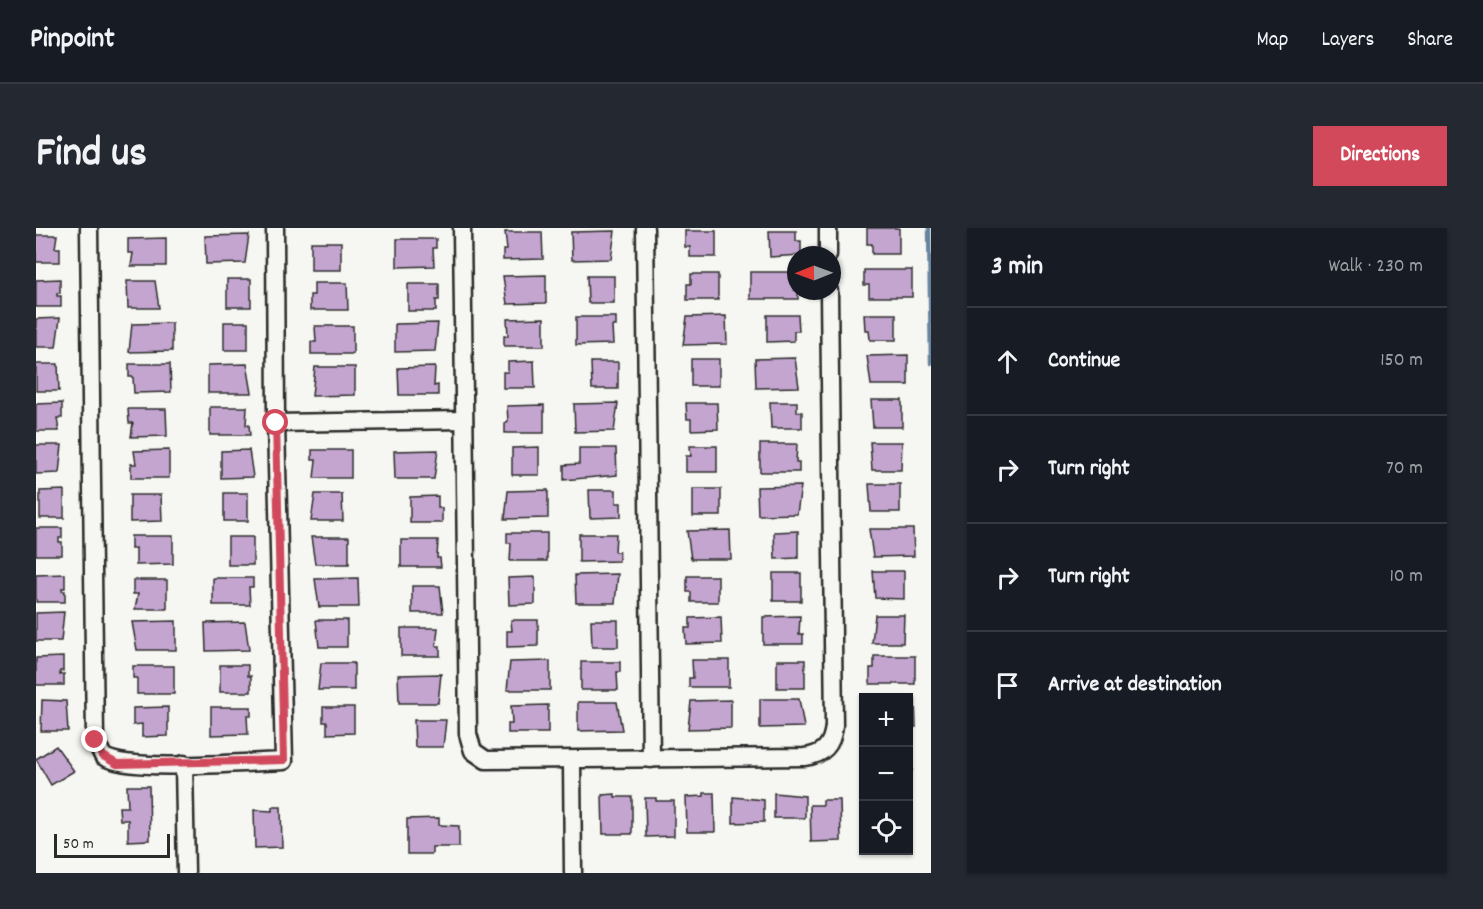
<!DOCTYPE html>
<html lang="en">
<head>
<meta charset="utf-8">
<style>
	body { margin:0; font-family:Dekko,sans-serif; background:#242831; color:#f1f3f6 }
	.controls { position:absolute; right:18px; bottom:18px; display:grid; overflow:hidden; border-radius:0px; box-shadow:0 2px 4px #0004 }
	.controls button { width:54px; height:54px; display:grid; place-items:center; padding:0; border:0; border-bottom:2px solid #363941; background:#171b24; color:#f1f3f6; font:30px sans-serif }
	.compass { position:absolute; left:751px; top:18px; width:54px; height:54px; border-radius:50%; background:#171b24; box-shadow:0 2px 4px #0004; rotate:269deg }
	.scale { position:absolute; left:18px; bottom:15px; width:116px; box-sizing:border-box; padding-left:6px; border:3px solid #2b2b2b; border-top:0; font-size:16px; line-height:21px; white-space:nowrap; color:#2b2b2b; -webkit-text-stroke:4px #f6f6f2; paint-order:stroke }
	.stop { position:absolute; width:18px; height:18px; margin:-14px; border:4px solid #d1495b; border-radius:50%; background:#fff }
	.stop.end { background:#d1495b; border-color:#fff; box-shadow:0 2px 6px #0008 }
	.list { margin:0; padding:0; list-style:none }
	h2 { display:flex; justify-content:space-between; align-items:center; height:78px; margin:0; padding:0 24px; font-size:26px }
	h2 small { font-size:20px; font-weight:400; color:#9ea1a6 }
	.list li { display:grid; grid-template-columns:39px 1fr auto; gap:18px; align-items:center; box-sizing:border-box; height:108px; padding:0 24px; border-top:2px solid #363941 }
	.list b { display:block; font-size:22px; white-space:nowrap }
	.list em { font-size:20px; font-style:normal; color:#9ea1a6 }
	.icon { flex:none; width:33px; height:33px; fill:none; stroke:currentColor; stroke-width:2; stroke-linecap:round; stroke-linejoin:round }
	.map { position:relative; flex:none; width:895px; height:645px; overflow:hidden; border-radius:0px }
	header { display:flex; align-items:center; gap:36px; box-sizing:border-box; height:84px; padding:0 30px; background:#171b24; border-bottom:2px solid #363941 }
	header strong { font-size:28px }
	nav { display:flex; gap:33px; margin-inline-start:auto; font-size:21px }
	.intro { display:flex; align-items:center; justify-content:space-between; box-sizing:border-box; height:144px; padding:0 36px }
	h1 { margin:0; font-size:42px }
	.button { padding:15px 27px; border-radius:0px; background:#d1495b; color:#fff; font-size:21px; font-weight:700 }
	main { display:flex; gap:36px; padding:0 36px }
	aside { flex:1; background:#171b24; border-radius:0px; box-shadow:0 2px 4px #0004 }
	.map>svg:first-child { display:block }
</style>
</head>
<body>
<header>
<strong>Pinpoint</strong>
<nav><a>Map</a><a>Layers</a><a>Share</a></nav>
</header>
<div class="intro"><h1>Find us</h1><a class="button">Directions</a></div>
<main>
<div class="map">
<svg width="895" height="645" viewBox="0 0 895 645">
	<rect width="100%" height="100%" fill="#f6f6f2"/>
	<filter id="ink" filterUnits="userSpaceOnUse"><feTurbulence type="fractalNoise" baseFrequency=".0167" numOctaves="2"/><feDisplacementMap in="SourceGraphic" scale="12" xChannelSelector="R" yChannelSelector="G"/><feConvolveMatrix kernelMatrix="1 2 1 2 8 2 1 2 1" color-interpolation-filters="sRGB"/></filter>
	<g filter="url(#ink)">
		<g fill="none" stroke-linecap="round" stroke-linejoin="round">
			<polyline stroke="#66839d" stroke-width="4.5" points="893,0 895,135"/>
		</g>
		<g fill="#c4a5d0" stroke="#2b2b2b" stroke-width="1.5">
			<polygon points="831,0 863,0 863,26 836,26 836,16 831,16"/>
			<polygon points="579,3 575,31 536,32 535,4"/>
			<polygon points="649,3 680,3 680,29 654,29 654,19 649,19"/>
			<polygon points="733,3 760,3 760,13 765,13 765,27 734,29"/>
			<polygon points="469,4 506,4 507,31 467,32 467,22 471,22"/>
			<polygon points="0,7 21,7 19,20 24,20 24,34 0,34"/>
			<polygon points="213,7 209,35 170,36 169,8"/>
			<polygon points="130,10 130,38 95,38 97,25 92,25 92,11"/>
			<polygon points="361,11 400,11 400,20 397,20 398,38 361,39"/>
			<rect x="275" y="14" width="30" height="28"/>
			<polygon points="828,42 876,42 876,69 833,69 833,57 828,57"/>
			<polygon points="714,44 759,44 758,62 762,63 762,71 714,71"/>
			<polygon points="655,46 682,46 682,72 651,72 651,56 655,56"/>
			<polygon points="510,47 510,75 471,76 467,48"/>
			<polygon points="551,48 578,48 578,75 552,75"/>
			<polygon points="24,51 24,65 21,65 21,68 25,68 25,79 0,79 0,52"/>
			<rect x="191" y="51" width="24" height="28"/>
			<polygon points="91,53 119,53 123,80 92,80"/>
			<polygon points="278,55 311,55 312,82 274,82 274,67 278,67"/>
			<polygon points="372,56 403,56 403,72 400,72 400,83 372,83"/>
			<polygon points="828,86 860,86 860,112 834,112 833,102 829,102"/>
			<polygon points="731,87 762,87 763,103 758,103 758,113 731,114"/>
			<polygon points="690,88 691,116 647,117 651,89"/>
			<polygon points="540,89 580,89 580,98 576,98 577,116 540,117"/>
			<polygon points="24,90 20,119 0,119 0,91"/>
			<polygon points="508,90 508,118 468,118 468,108 472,108 471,91"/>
			<rect x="188" y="94" width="24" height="28"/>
			<polygon points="136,95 136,123 93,124 96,96"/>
			<polygon points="402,95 399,123 359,124 359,96"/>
			<polygon points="279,98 317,98 317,126 275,126 275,114 280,114"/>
			<polygon points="872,127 872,157 835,157 831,128"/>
			<polygon points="759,130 763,159 720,160 719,131"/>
			<rect x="655" y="131" width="28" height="27"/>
			<polygon points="498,133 499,160 467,160 467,144 472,144 472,134"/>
			<polygon points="555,134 582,134 582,161 556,161"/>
			<polygon points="0,136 22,136 23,163 0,163"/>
			<polygon points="93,136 134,136 135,164 98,165 97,149 93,149"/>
			<polygon points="211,136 216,165 172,165 172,137"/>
			<polygon points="279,139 319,139 319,167 276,168"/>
			<polygon points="399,139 398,158 402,157 402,167 363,167 362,140"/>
			<polygon points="835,172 866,172 866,199 837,199"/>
			<polygon points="734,174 761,174 761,184 766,184 766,200 735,200"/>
			<polygon points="26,175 26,190 21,190 23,203 0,203 0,176"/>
			<polygon points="582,175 578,203 539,204 538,176"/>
			<polygon points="650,175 681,175 682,201 655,202 655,191 651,191"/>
			<polygon points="508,177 508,205 469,205 469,196 472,193 471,178"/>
			<polygon points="174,179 211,179 210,197 213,197 214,207 174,207"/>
			<polygon points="92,181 130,181 131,208 95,209 97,195 93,195"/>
			<polygon points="834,214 866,214 865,242 836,242"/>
			<polygon points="724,216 761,216 760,234 763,234 763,244 724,244"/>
			<polygon points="0,217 26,217 23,245 0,246"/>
			<polygon points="654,218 681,218 681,244 650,244 650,228 655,228"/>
			<polygon points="503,219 503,247 476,247 476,220"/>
			<polygon points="543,220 580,220 581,247 528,252 528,237 543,236"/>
			<polygon points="133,222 133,250 95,250 95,236 100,236 98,223"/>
			<polygon points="213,222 217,249 185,250 185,223"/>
			<polygon points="276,222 315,222 315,250 278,250 280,232 276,232"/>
			<polygon points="402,222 398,251 359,251 358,223"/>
			<polygon points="833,256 864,256 864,284 835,284"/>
			<polygon points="765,258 761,286 722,287 721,259"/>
			<rect x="657" y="261" width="28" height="27"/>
			<polygon points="28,262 28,290 4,290 4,263"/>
			<polygon points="512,262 512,290 469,291 472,263"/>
			<polygon points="553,262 580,262 580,275 585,275 585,289 554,290"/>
			<rect x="188" y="265" width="24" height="28"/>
			<polygon points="279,266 306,266 307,293 275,293"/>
			<polygon points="94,267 125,267 126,293 94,294"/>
			<polygon points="402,268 402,280 406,280 406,295 374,295 374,269"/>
			<polygon points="0,300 26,300 26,310 23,310 23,314 26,314 26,327 0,327"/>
			<polygon points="833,301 877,301 878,328 837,329"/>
			<polygon points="694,302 695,331 655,331 651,303"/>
			<polygon points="762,303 762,330 739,331 738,304"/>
			<polygon points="471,305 511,305 511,333 474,333 475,315 471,315"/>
			<polygon points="543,306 580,306 579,324 583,324 583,333 543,334"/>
			<polygon points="95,308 137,308 137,336 100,337 100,320 95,321"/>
			<rect x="192" y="309" width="25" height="28"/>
			<polygon points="275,309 313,309 313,336 279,336"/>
			<polygon points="365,312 402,312 401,330 404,330 405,339 365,339"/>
			<polygon points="837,343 868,343 868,371 839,370"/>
			<rect x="737" y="345" width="28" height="28"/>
			<polygon points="29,346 29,360 26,360 26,363 29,363 29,374 0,374 0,347"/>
			<polygon points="582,346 579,375 540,375 539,347"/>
			<polygon points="651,348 682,348 682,374 655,374 655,364 651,364"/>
			<polygon points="499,349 499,376 473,377 472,350"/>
			<polygon points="177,350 217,350 217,359 213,359 214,377 177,377"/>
			<polygon points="322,350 323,379 283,379 279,351"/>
			<polygon points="97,352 131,352 131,381 99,381 102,366 97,366"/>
			<polygon points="376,358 404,358 407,385 376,385"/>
			<polygon points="28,384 25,413 0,413 0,385"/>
			<polygon points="839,387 868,387 867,415 836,415"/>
			<polygon points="764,388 763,406 767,406 767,416 727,416 727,389"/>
			<polygon points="685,389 686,415 650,416 649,400 654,400 654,390"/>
			<polygon points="280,392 311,392 311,419 283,419"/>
			<polygon points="475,392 502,392 502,418 471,419 471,403 476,403"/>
			<polygon points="555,392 582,392 582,419 556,419"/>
			<polygon points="140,393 140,422 101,422 96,394"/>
			<polygon points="209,394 213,422 170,423 169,395"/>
			<polygon points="365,400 402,400 400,418 404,418 404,428 365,428"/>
			<polygon points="838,428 879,428 879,456 834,456 834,440 838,440"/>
			<polygon points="27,429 27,443 24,443 24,447 28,446 28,457 0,457 0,430"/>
			<polygon points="656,432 693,432 693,459 653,459 653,450 657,450"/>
			<rect x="741" y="432" width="28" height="28"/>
			<polygon points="514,433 514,462 471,462 474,434"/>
			<polygon points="545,434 584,434 584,444 581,444 582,462 545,462"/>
			<polygon points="285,435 318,435 318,462 282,462"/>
			<polygon points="184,437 212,437 212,448 215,448 215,464 184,464"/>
			<polygon points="97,438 138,438 138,466 101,466 101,450 97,450"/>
			<polygon points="405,446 402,475 363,475 362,447"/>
			<polygon points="724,471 763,471 768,499 724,500"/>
			<polygon points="6,472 30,473 32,503 5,503"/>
			<polygon points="695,472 695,500 652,501 655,473"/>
			<polygon points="872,472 879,472 880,499 872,499"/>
			<polygon points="542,474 581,474 586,502 542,503"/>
			<polygon points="512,477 512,505 472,505 472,496 476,496 475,478"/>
			<polygon points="132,479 132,508 106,509 106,496 97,497 97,480"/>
			<polygon points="175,479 215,479 215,488 211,488 212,506 175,507"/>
			<polygon points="287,479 318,479 318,505 291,506 291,494 287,494"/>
			<polygon points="378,492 410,492 407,519 379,519"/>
			<rect x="872" y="515" width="4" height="28"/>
			<polygon points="20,518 38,543 15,557 0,531"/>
			<polygon points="91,558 113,558 114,612 92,613 92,592 84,592 83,579 92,579"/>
			<polygon points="668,565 678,565 679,604 651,604 650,569 668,568"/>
			<polygon points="738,565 769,568 769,590 738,590"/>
			<polygon points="579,566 579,569 596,569 596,606 567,606 566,567"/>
			<polygon points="697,569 728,572 728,594 697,595"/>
			<polygon points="609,570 620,570 620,573 638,573 638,608 610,609"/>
			<polygon points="787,572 804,572 805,613 775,614 774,577 787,577"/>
			<polygon points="236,579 245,579 246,619 219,620 218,582 236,583"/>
			<polygon points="403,590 403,597 423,598 423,619 396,619 396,626 371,626 371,591"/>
		</g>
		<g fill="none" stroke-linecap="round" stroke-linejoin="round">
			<g stroke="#2b2b2b" stroke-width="21">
				<g id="minor">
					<path d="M53,0L59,512L67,528C90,545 214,534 248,533L240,195L239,0"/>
					<path d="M426,0L432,506L437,523L450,532L768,529C788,527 796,517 798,498L793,63"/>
					<polyline points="609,0 615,531"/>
					<polyline points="792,0 792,27"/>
					<polyline points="240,195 428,192"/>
					<polyline points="536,533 537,645"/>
					<polyline points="148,536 150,645"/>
				</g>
			</g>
			<use href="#minor" stroke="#f6f6f2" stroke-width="16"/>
		</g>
	</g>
	<g fill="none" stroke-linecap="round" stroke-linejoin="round" filter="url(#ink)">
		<polyline stroke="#d1495b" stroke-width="8" points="59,512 67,528 81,536 248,532 240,195"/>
	</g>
</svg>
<div class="controls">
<button>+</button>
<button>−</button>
<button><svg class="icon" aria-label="locate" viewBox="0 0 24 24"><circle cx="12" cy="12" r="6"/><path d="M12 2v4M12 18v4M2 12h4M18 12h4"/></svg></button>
</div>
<svg class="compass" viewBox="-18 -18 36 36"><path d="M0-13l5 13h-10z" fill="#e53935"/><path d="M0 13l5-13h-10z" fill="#9ea1a6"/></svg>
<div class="scale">50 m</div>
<div class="stop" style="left:240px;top:195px"></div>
<div class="stop end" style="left:59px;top:512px"></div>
</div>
<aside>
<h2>3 min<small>Walk · 230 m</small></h2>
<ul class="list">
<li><svg class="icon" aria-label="ahead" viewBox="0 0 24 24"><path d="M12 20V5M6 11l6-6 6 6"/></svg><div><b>Continue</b></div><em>150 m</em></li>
<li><svg class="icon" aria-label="right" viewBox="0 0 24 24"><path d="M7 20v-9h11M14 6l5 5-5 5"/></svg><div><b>Turn right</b></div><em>70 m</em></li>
<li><svg class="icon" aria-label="right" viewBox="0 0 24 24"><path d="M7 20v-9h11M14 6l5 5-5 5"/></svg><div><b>Turn right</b></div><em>10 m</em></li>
<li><svg class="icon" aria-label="arrive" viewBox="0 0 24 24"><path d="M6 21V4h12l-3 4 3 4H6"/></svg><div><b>Arrive at destination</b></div></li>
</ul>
</aside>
</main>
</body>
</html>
